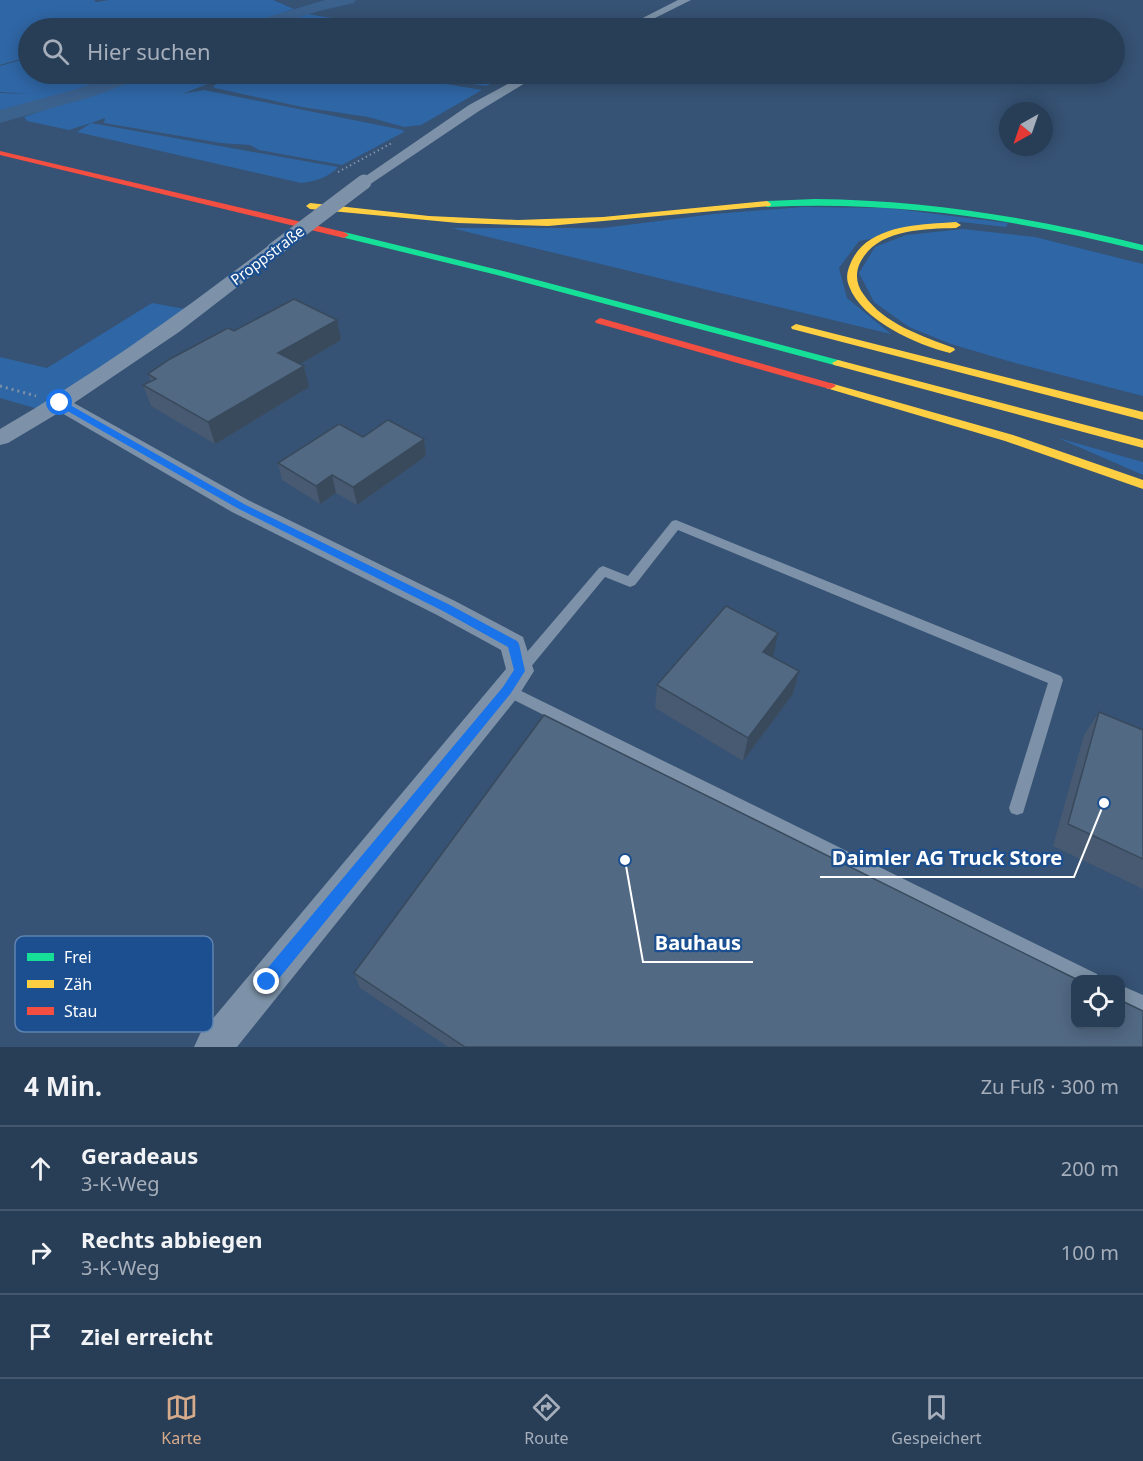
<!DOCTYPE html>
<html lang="de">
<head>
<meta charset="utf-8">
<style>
	body { margin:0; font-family:"Noto Sans",sans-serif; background:#30455d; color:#f1f3f6 }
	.controls { position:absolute; right:18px; bottom:18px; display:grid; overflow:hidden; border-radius:12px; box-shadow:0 3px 15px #0003 }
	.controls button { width:54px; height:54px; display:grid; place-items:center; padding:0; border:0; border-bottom:2px solid #44576d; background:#283e57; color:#f1f3f6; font:30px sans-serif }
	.compass { position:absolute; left:999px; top:102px; width:54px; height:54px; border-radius:50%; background:#283e57; box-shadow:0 3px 15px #0003; rotate:220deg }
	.stop { position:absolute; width:18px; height:18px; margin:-14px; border:4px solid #1a73e8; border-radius:50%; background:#fff }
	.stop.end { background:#1a73e8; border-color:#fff; box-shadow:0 2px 6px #0008 }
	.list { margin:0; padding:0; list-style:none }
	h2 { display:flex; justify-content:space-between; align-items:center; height:78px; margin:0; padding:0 24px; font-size:26px }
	h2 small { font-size:20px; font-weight:400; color:#a5aeba }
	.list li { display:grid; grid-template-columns:39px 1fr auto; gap:18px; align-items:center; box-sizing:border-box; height:84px; padding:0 24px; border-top:2px solid #44576d }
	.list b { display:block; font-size:22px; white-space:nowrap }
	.list p { margin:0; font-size:20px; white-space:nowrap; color:#a5aeba }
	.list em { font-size:20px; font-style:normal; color:#a5aeba }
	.icon { flex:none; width:33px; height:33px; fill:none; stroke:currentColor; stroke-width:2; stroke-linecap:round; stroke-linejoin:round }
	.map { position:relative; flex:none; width:1143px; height:1047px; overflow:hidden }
	.search { position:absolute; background:#283e57; box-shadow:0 3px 15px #0003; left:18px; right:18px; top:18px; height:66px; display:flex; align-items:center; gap:15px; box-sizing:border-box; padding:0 21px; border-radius:33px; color:#a5aeba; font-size:22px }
	.sheet { height:330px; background:#283e57 }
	nav { display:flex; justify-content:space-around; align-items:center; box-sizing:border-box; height:84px; border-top:2px solid #44576d; background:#283e57; font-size:16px; color:#a5aeba }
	nav a { display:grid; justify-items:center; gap:3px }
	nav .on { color:#d6ab8b }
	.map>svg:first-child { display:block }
</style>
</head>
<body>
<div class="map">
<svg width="1143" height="1047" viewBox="0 0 1143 1047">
	<rect width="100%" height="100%" fill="#365274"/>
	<g fill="#2f66a5">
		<polygon points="0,0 94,0 96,2 109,0 273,0 294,9 237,28 29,28 28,57 0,65"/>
		<polygon points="308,14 313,15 397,28 261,28"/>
		<polygon points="28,58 28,74 128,74 83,90 0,113 0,93 30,94 0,92 0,66"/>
		<path d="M149,74H233L182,94L204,90L403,130L404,132L342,165L259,150L250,145L221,143L104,123L105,118L91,123L338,167C330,177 313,182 301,183L77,132L91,123L69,130L27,121L24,117L128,81L151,80L174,83L173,79Z"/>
		<polygon points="236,74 386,74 482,90 421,125 404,127 368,117 302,107 215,88 213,86"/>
		<polygon points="400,74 514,74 486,86"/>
		<polygon points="803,207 889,208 1008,223 1006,227 961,222 859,241 839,268 847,298 891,334 451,228 603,228 714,214"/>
		<polygon points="963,229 1035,237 1143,264 1143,396 1015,363 951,344 909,327 874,302 859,273 875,247 906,235"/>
		<polygon points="152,303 185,309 160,328 38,409 0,398 0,357 47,368"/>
		<polygon points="1058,438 1143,462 1143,475"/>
	</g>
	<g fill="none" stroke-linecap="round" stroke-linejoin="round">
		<g fill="#3b618d" fill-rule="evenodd">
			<polygon points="325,0 356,0 354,3 319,11 267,28 242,28 245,24"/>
			<polygon points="119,74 146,74 143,78 91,97 0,123 0,110 77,89"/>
		</g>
		<polyline stroke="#7d92a8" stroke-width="2" stroke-dasharray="1.5 3" stroke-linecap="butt" points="338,172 392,143"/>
		<polyline stroke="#7d92a8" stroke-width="3" stroke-dasharray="2 4" stroke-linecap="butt" points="0,386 36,396"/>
		<g fill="#7d92a8" fill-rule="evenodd">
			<polygon points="676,520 1061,676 1063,680 1023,813 1017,815 1011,813 1009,808 1048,683 678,530 635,585 630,587 605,577 525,674 520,676 515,674 513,670 515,666 599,568 603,566 628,576 672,521"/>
			<polygon points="507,684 1097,974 1100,980 1076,980 1076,982 502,694 500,690 502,686"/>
			<polygon points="1120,985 1143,995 1143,1014 1120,1004"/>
		</g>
		<g fill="#7d92a8" fill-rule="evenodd">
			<polygon points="678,0 691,0 635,28 623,28"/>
			<polygon points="526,74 540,74 479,111 369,185 364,186 357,182 469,105"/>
			<path d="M274,245L282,250L280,254L179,332L74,403L248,500L455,601L523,637L534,671L517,698L237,1047H194L200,1034L506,669L501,650L437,615L232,512L60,412L8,443L0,445V429C94,375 181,312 268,246Z"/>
		</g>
		<g fill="#16e098" fill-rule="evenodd">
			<path d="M815,199C927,200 1034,218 1143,245V251C1015,219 900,201 767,207L763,204L767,201Z"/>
			<polygon points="344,232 503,271 842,361 844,363 838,366 834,365 497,275 341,237 341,233"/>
		</g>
		<g fill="#ffcf43" fill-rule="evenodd">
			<polygon points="767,201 771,204 770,206 548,226 458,223 310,209 306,206 310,203 429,216 518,220 603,217"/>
			<path d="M942,223L956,222L961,225L956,228C922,229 875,229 859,265C855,276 857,286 864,295C884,324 922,336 954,348L955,350L950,353C917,345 861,320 849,286C845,276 848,269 852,260C868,228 911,225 942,223Z"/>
			<polygon points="796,324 1143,412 1143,420 792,329 791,327"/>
			<polygon points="838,360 1143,440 1143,448 834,365 832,363"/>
			<polygon points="830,383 1013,435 1143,480 1143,489 1005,441 826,388 826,384"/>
		</g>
		<g fill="#f24e42" fill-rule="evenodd">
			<polygon points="0,151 344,232 349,235 344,238 0,155"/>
			<polygon points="600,318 834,384 836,386 830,389 826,388 596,323 595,321"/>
		</g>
		<polyline stroke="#7d92a8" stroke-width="15" points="274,250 364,182"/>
	</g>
	<g fill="#475a72">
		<polygon points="337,320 341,340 300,364 304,366 309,387 215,444 151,406 143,385 151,382 148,374 234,331"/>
		<polygon points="363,437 424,439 426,456 357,505 336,493 320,504 282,480 278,463"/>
		<polygon points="772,657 799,671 793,694 743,761 655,708 657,685"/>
		<polygon points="1099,712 1143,730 1143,889 1053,846 1084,735"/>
		<polygon points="354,973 1143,1047 448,1047 360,988"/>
	</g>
	<g fill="#394a5c">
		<polygon points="337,320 341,340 283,374 278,353"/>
		<polygon points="304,366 309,387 215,444 208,422"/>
		<polygon points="424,439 426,456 357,505 353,487"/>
		<polygon points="332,475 336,493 320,504 316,486"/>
		<polygon points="778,633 773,657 763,652"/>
		<polygon points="799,671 793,694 743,761 748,738"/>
	</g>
	<g fill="#526984" stroke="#394a5c" stroke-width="1.5">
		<polygon points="294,299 337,320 278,353 304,366 208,422 143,385 156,379 148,374 170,359 228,328 234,331"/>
		<polygon points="388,420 424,439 353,487 332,475 316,486 278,463 339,424 363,437"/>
		<polygon points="726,606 778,633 763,652 799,671 748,738 657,685"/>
		<polygon points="1099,712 1143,730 1143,859 1068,824"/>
		<polygon points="544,715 1078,980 1076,980 1076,1024 1120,1024 1120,1000 1143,1011 1143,1047 465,1047 354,973"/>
	</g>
	<polygon fill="#1a73e8" points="57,401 63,401 244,504 450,605 517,641 519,644 525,671 511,693 272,987 267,989 261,987 259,982 261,976 503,687 514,670 508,647 443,611 237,508 57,405"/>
	<g text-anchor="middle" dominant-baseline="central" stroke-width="4.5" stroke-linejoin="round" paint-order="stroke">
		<g font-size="15" fill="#fff" stroke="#1b4f8f">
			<text transform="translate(267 255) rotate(-37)">Proppstraße</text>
		</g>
	</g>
	<rect x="15" y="936" width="198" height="96" rx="9" fill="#1b4f8f" stroke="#5f84b1" stroke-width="1.5"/>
	<rect x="27" y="953" width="27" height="8" fill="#16e098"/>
	<rect x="27" y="980" width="27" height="8" fill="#ffcf43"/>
	<rect x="27" y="1007" width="27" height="8" fill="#f24e42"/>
	<g font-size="16" fill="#fff">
		<text x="64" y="963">Frei</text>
		<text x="64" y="990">Zäh</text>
		<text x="64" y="1017">Stau</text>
	</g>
	<path fill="none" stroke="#fff" stroke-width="2" d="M1104 803L1074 877H820M625 860L643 962H753"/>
	<g fill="#fff" stroke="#1b4f8f" stroke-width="2">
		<circle cx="1104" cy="803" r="6"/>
		<circle cx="625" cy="860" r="6"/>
	</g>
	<g font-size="20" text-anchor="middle" font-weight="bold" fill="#fff" stroke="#1b4f8f" stroke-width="4.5" stroke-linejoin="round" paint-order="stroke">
		<text x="947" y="865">Daimler AG Truck Store</text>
		<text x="698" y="950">Bauhaus</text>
	</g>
</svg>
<div class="controls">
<button><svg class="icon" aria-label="locate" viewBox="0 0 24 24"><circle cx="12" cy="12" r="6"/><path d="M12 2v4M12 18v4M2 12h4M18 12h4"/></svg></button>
</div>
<svg class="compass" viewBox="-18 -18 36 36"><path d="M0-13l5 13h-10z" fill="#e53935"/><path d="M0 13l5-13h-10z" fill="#a5aeba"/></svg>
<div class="stop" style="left:60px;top:403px"></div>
<div class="stop end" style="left:267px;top:982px"></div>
<div class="search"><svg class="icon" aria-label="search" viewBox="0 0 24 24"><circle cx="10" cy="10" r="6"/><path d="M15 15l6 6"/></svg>Hier suchen</div>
</div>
<section class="sheet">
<h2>4 Min.<small>Zu Fuß · 300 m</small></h2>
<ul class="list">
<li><svg class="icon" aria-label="ahead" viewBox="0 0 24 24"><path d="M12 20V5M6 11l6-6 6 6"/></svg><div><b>Geradeaus</b><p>3-K-Weg</p></div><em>200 m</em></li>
<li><svg class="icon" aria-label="right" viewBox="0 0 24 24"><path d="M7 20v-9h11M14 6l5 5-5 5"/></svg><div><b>Rechts abbiegen</b><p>3-K-Weg</p></div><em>100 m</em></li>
<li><svg class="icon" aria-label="arrive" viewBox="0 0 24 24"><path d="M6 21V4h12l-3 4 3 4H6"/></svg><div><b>Ziel erreicht</b></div></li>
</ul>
</section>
<nav>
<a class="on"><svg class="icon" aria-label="map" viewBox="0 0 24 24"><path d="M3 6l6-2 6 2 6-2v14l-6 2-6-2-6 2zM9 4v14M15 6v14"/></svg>Karte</a>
<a><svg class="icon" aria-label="directions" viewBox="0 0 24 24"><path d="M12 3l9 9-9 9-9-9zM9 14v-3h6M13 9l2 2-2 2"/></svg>Route</a>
<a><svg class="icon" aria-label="saved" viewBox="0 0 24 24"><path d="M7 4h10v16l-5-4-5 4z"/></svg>Gespeichert</a>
</nav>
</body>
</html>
